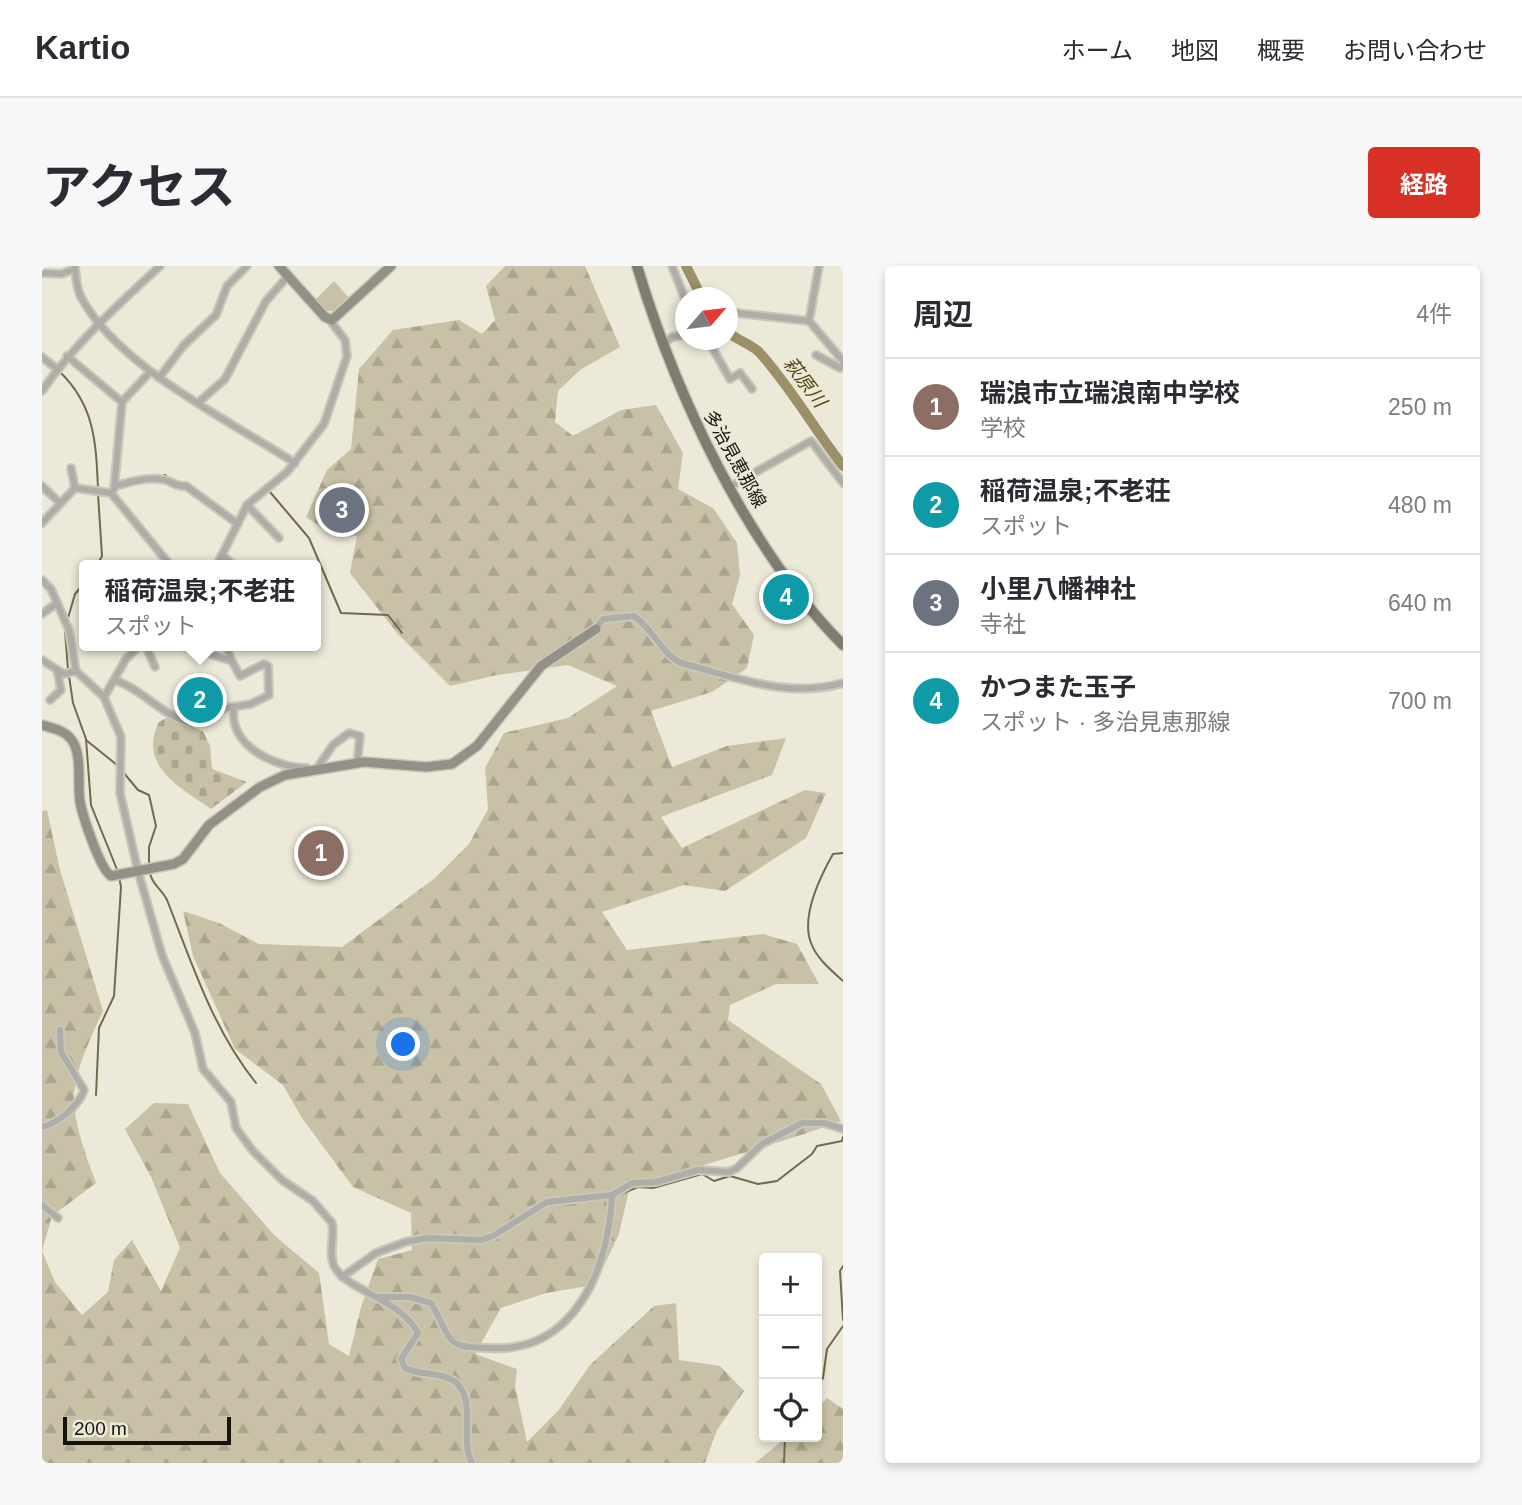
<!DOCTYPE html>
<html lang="ja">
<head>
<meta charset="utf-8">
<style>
	body { margin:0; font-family:Helvetica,"Noto Sans JP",sans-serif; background:#f7f7f7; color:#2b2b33 }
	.controls { position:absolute; right:21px; bottom:21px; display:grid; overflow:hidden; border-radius:7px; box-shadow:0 4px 10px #0003 }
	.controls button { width:63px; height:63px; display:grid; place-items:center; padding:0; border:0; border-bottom:2px solid #e1e1e2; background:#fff; color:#2b2b33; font:35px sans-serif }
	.compass { position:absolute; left:633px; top:21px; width:63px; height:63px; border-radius:50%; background:#fff; box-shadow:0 4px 10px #0003; rotate:62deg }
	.scale { position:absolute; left:21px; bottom:18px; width:168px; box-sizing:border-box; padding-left:7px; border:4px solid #15130e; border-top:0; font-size:19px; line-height:24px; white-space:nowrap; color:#15130e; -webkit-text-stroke:5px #ece9d9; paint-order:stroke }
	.you { position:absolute; left:362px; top:779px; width:24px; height:24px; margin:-18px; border:5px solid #fff; border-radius:50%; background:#1a73e8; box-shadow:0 0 0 10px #1a73e833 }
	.badge { display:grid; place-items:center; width:46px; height:46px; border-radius:50%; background:#d93025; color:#fff; font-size:23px; font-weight:700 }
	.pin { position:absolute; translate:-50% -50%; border:4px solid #fff; box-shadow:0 2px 7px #0006 }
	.popup { position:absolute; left:37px; top:294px; width:242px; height:91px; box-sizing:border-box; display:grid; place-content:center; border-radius:7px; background:#fff; filter:drop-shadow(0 2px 5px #0005); font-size:23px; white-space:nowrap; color:#7c7c81 }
	.popup b { font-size:26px; color:#2b2b33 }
	.popup::after { content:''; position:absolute; left:50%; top:100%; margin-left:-14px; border:14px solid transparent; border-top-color:#fff }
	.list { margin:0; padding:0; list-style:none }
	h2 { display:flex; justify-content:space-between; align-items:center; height:91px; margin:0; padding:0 28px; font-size:30px }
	h2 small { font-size:23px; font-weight:400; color:#7c7c81 }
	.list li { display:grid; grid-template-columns:46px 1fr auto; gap:21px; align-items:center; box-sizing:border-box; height:98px; padding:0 28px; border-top:2px solid #e1e1e2 }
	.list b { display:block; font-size:26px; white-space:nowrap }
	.list p { margin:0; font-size:23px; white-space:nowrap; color:#7c7c81 }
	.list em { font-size:23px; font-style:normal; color:#7c7c81 }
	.icon { flex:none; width:38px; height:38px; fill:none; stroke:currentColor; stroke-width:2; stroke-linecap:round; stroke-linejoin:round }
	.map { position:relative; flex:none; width:801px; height:1197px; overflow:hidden; border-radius:7px }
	header { display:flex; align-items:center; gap:42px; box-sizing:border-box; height:98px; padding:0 35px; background:#fff; border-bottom:2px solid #e1e1e2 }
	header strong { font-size:33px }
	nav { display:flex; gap:38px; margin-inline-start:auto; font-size:24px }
	.intro { display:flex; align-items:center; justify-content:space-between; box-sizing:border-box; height:168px; padding:0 42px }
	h1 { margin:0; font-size:49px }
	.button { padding:18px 32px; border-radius:7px; background:#d93025; color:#fff; font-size:24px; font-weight:700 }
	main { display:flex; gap:42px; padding:0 42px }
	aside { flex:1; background:#fff; border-radius:7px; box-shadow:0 4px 10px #0003 }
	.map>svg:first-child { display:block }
</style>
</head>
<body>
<header>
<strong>Kartio</strong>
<nav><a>ホーム</a><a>地図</a><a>概要</a><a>お問い合わせ</a></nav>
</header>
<div class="intro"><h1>アクセス</h1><a class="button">経路</a></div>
<main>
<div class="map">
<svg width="801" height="1197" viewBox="0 0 801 1197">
	<defs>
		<pattern id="forest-firs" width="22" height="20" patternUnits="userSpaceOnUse" patternTransform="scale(1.75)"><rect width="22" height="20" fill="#c8c1a6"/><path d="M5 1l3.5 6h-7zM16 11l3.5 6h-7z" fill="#aba58e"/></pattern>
		<pattern id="cemetery-stones" width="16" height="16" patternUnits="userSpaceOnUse" patternTransform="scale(1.75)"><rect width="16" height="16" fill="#c8c1a6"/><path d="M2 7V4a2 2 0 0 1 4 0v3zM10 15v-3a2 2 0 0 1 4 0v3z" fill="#aba58e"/></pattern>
	</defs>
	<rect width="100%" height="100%" fill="#ece9d9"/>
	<g fill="url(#forest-firs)">
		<path d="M463,0H543L578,81L538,104L516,125L513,156L531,170L579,144L614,139L641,187L636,223L671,242L695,277L698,309L690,338L712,369L705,402L670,426L609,445L630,501L685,480L744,472L730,509L619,551L640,582L763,524L784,527L764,572L683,625L642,619L560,646L585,684L721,668L755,678L777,718H734L688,739L686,754L779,818L799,855C729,881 657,898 587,924L577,968L553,1019L504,1027L459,1042L433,1088L475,1103L473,1120L485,1176L516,1145L548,1099L612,1040L634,1037L637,1094L678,1100L702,1125L675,1164L663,1197H0V985L13,1016L40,1049L66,1026L72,994L90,974L119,1025L138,982L109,911L83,863L112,837L146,838L178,907L232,969L277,1007L287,1078L307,1090L319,1041L336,993L370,984L369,947L311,921L260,852L241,819L193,783L151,690L141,645L177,657L217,678L300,681L393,612L427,578L446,543L443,502L462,467L526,452L575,420L526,399L455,409L408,420L355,367L308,307L315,270L285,266L264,251L285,204L309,183L317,103L351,64L417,54L440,68L453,54L444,20Z"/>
		<path d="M5,544L18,604L61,745C49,771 33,803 32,832C32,859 45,892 54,917L10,950L0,985V545Z"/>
		<polygon points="785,1132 801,1143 801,1197 713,1197 745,1171 775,1171 775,1143"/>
	</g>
	<path fill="url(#cemetery-stones)" d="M126,451L161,465L168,480L170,503L205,516L169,543C139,522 95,500 117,456Z"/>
	<polygon fill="#c8c1a6" points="292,15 309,34 296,45 284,45 274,33"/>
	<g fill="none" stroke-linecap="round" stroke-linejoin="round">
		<g stroke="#736a4c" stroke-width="2">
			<path d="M18,106C53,140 54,177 56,223"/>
			<polyline points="118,211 123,209 128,213"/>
			<polyline points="228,226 267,272 299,347 346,349 360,367"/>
			<polyline points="57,229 67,230"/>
			<polyline points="55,299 60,290 56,228"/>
			<polyline points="26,352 33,328 43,316"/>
			<polyline points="23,365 26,404"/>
			<polyline points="27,410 31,437 44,473 49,539 76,606"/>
			<polyline points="44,474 75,499"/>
			<polyline points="81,506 96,524 107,529 114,560 107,581 107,598"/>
			<path d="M801,587L791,588C778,611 759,651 769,677C775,693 789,704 801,715"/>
			<path d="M108,607C110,619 120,623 125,634C150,697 170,762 214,817"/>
			<polyline points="54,829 57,762 72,730 79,621 77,611"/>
			<polyline points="579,928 596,921 611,922 660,908 672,915 688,910 716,918 735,915 770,888 775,880 800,875 801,871"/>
			<polyline points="801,1000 798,1005 801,1054"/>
			<polyline points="775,1118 781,1112 785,1083 801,1060"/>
			<polyline points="742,1197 743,1171"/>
		</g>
		<g stroke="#9b9067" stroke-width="10">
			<polyline points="644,0 660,32"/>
			<path d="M685,65C695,75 708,77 717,86C749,121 772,163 801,200"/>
		</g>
		<g stroke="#cac7b9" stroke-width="10">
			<g id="street">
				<path d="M33,0C34,10 34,22 39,31C75,100 188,155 253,197"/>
				<polyline points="630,0 643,33"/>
				<polyline points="0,7 19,8 33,3"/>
				<polyline points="685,46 767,55 801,95"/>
				<polyline points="767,55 777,0"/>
				<polyline points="666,74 688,113 698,107 710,123"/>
				<polyline points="621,79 630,71 643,69"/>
				<polyline points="774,89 798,102 801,100"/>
				<polyline points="25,90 80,136"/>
				<polyline points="0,91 15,103"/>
				<polyline points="117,112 142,79 174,49 185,20 205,0"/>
				<path d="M0,125C33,77 76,39 118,0"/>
				<polyline points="157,136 183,113 224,35 246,10"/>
				<polyline points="29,202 33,222"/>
				<polyline points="0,220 18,237"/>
				<path d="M73,220C89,216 106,210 123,214C131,216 134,221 144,220L196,258"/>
				<polyline points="689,220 769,175 801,217"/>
				<polyline points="72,223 80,136 108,106"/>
				<polyline points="205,239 237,272"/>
				<polyline points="0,257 33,222 69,227 128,299"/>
				<polyline points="180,289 192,299"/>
				<polyline points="175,299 205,239 245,206 282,158 305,90 303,74 287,53"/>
				<path d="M0,314L9,323L27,364L34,405L62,431L79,471L78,527L96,605L120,689L153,767L161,803L189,836L194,862L211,885L240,914L271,935L290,957C293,971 286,986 292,1000C306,1026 358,1032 376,1067L359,1093L363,1102C377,1109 392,1106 406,1112C439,1125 416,1173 430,1197"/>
				<polyline points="0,348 15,337"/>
				<path d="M554,363L561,353L592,350C611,363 619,387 639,397C693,411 745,433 801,417"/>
				<polyline points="104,380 113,401"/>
				<polyline points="184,380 190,395"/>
				<polyline points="0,394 22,408 34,405"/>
				<path d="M72,414C99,422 118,448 146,456L184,442L209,438L227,429L226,400L222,398L198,410L190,395L142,380"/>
				<polyline points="62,431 84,393 97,380"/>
				<polyline points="8,434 19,424 15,404"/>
				<path d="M192,442C186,480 234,502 265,502"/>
				<polyline points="273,505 291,479 307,467 318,470 315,498"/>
				<path d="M0,861C17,857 37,839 42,824L19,786L18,764"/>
				<polyline points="0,939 16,952"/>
				<polyline points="300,1011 334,987 363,976 385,972 439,974 451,970 505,936 570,929 590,917 614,916 656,904 687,906 695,902 720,878 760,857 782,857 801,863"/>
				<path d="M338,1031H368L389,1037C396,1048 400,1060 407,1071C414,1083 434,1081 447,1082C533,1088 567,1002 570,929"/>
			</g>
		</g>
		<g stroke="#cac7b9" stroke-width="12">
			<g id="secondary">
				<polyline points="237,0 283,51 290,54 349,0"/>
				<path d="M0,459C10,462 22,464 29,473C41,488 35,518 38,536C41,551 58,603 69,610L132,598L141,593L167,559L218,521L243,509L322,496L384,501L410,498L435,480L499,400L554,363"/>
			</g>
		</g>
		<g stroke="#cac7b9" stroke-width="13">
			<path id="primary" d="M595,0C634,130 705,282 801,379"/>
		</g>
		<use href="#street" stroke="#afada7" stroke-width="6"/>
		<use href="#secondary" stroke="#939187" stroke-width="9"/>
		<use href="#primary" stroke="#7f7c70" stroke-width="10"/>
	</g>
	<g text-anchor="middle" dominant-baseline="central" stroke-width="5" stroke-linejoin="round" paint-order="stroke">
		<g font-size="18" fill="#15130e" stroke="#ece9d9">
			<text transform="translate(693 193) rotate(61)">多治見恵那線</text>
		</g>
		<g font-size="19" font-style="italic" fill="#534612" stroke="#ece9d9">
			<text transform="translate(763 116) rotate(53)">萩原川</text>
		</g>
	</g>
</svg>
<div class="controls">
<button>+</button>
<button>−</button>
<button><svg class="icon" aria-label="locate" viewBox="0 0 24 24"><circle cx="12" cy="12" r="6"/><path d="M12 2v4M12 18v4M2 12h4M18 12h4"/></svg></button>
</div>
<svg class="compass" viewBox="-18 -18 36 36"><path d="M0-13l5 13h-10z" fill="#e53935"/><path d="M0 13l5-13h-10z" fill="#7c7c81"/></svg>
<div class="scale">200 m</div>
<div class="you"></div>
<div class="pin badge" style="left:279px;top:587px;background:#8d6e63">1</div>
<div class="pin badge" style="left:158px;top:434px;background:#0f9aa8">2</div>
<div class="popup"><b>稲荷温泉;不老荘</b>スポット</div>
<div class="pin badge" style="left:300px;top:244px;background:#6b7280">3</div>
<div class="pin badge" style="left:744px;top:331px;background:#0f9aa8">4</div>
</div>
<aside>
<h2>周辺<small>4件</small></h2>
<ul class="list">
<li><span class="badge" style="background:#8d6e63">1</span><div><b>瑞浪市立瑞浪南中学校</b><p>学校</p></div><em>250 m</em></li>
<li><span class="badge" style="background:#0f9aa8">2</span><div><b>稲荷温泉;不老荘</b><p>スポット</p></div><em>480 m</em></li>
<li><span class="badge" style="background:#6b7280">3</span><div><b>小里八幡神社</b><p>寺社</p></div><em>640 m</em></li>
<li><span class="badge" style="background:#0f9aa8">4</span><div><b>かつまた玉子</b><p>スポット · 多治見恵那線</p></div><em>700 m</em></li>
</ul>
</aside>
</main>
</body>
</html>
